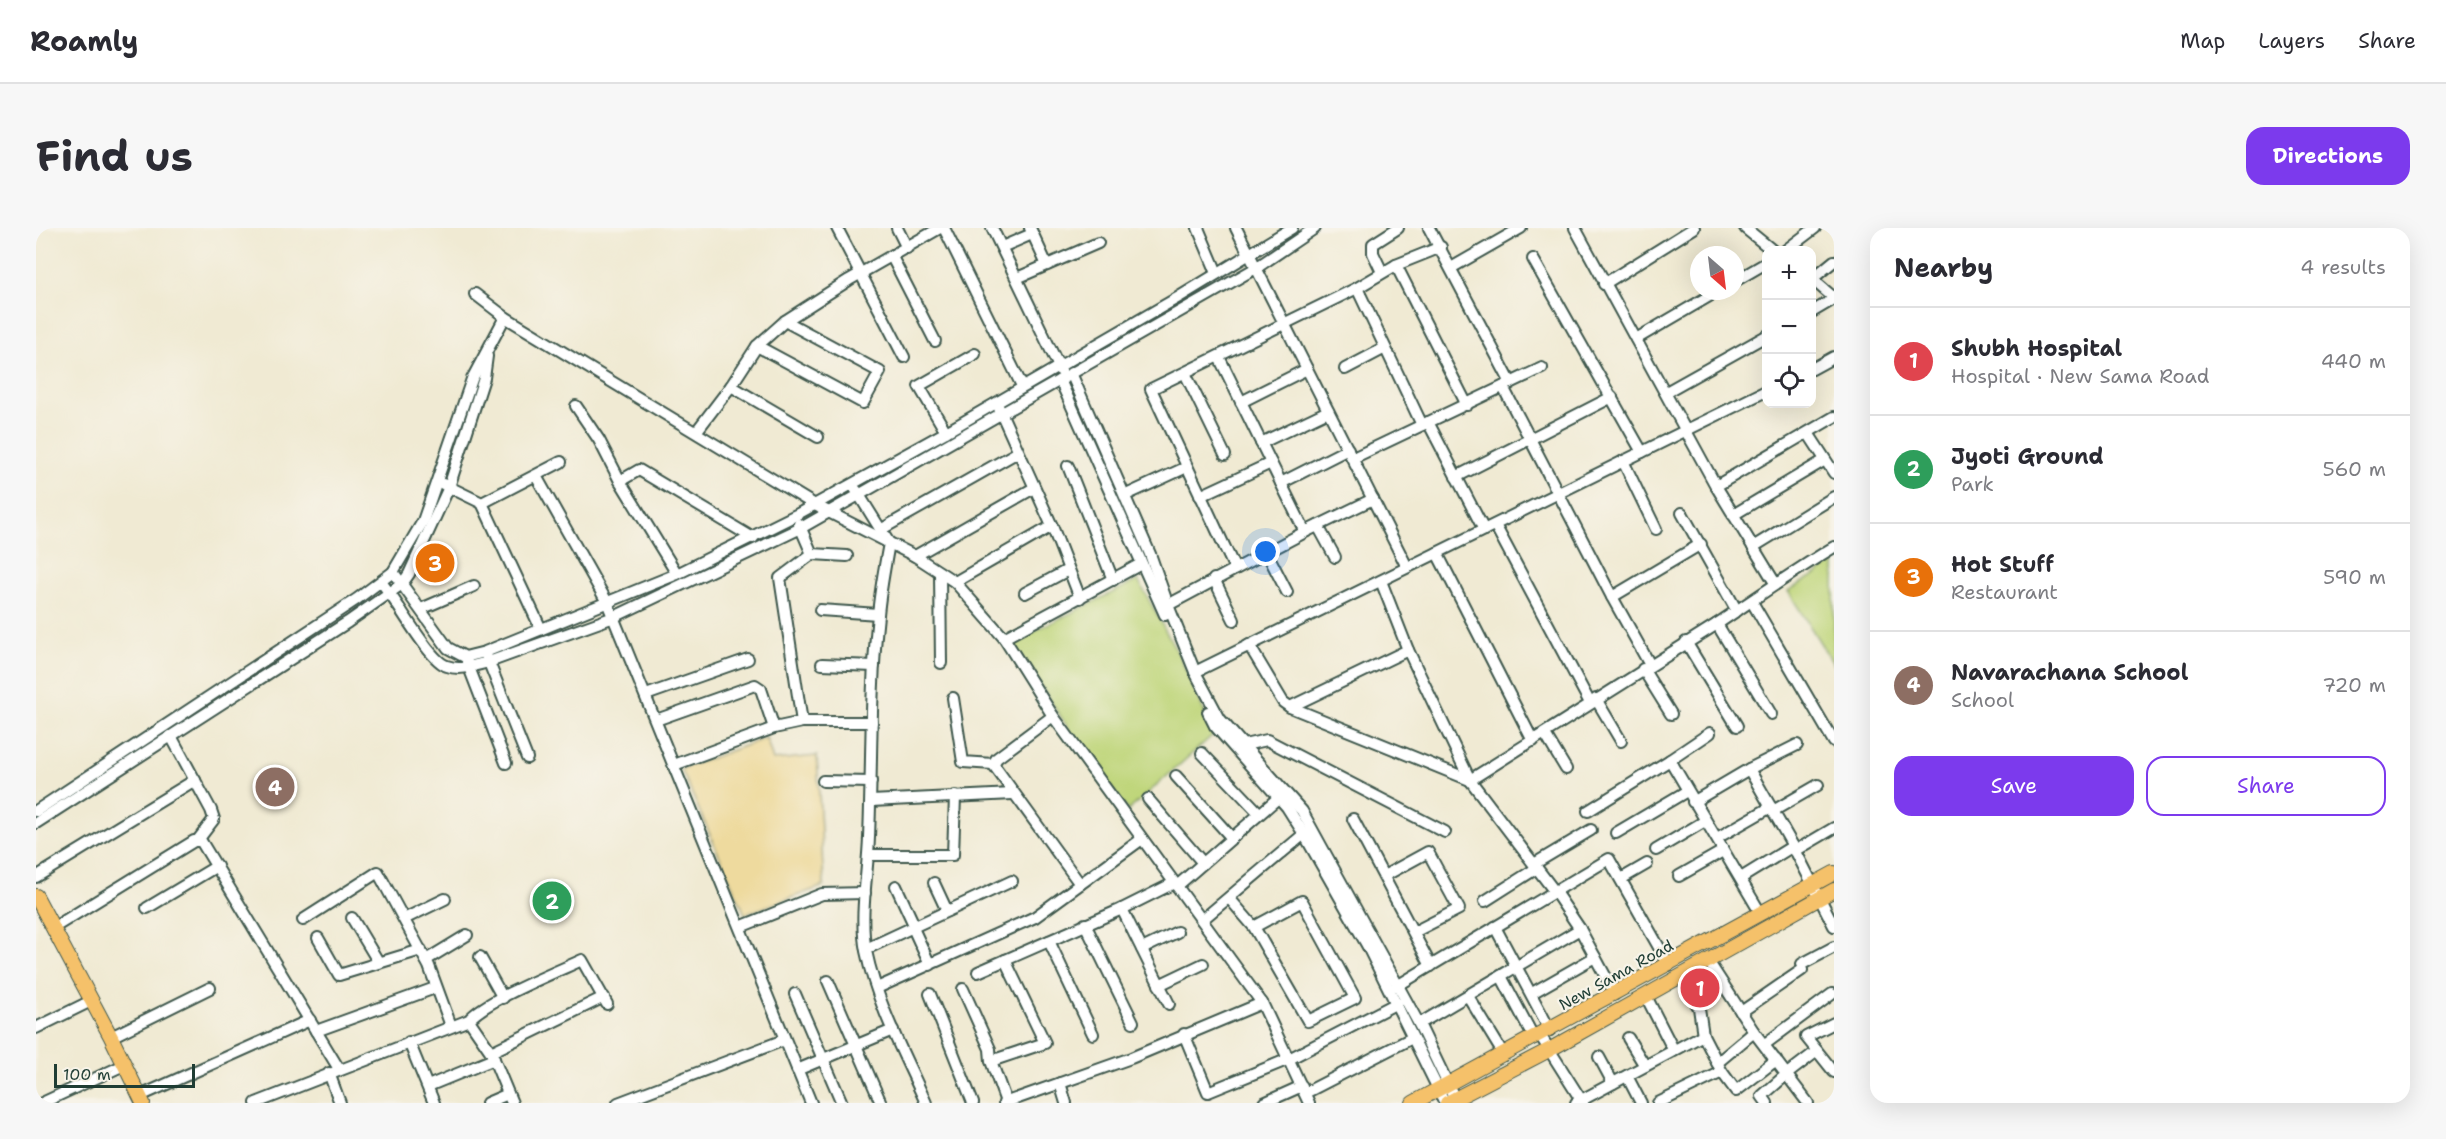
<!DOCTYPE html>
<html lang="en">
<head>
<meta charset="utf-8">
<style>
	body { margin:0; font-family:"Shantell Sans",sans-serif; background:#f7f7f7; color:#2b2b33 }
	.controls { position:absolute; right:18px; top:18px; display:grid; overflow:hidden; border-radius:12px; box-shadow:0 6px 24px #0002 }
	.controls button { width:54px; height:54px; display:grid; place-items:center; padding:0; border:0; border-bottom:2px solid #e1e1e2; background:#fff; color:#2b2b33; font:30px sans-serif }
	.compass { position:absolute; left:1654px; top:18px; width:54px; height:54px; border-radius:50%; background:#fff; box-shadow:0 6px 24px #0002; rotate:152deg }
	.scale { position:absolute; left:18px; bottom:15px; width:141px; box-sizing:border-box; padding-left:6px; border:3px solid #1f3d34; border-top:0; font-size:16px; line-height:21px; white-space:nowrap; color:#1f3d34; -webkit-text-stroke:4px #f7f3e8; paint-order:stroke }
	.you { position:absolute; left:1230px; top:324px; width:21px; height:21px; margin:-15px; border:4px solid #fff; border-radius:50%; background:#1a73e8; box-shadow:0 0 0 9px #1a73e833 }
	.badge { display:grid; place-items:center; width:39px; height:39px; border-radius:50%; background:#7c3aed; color:#fff; font-size:20px; font-weight:700 }
	.pin { position:absolute; translate:-50% -50%; border:3px solid #fff; box-shadow:0 2px 6px #0006 }
	.list { margin:0; padding:0; list-style:none }
	h2 { display:flex; justify-content:space-between; align-items:center; height:78px; margin:0; padding:0 24px; font-size:26px }
	h2 small { font-size:20px; font-weight:400; color:#7c7c81 }
	.list li { display:grid; grid-template-columns:39px 1fr auto; gap:18px; align-items:center; box-sizing:border-box; height:108px; padding:0 24px; border-top:2px solid #e1e1e2 }
	.list b { display:block; font-size:22px; white-space:nowrap }
	.list p { margin:0; font-size:20px; white-space:nowrap; color:#7c7c81 }
	.list em { font-size:20px; font-style:normal; color:#7c7c81 }
	.actions { display:flex; gap:12px; padding:18px 24px }
	.actions a { flex:1; padding:14px 0; border:2px solid #7c3aed; border-radius:18px; text-align:center; font-size:21px; color:#7c3aed }
	.actions .main { background:#7c3aed; color:#fff }
	.icon { flex:none; width:33px; height:33px; fill:none; stroke:currentColor; stroke-width:2; stroke-linecap:round; stroke-linejoin:round }
	.map { position:relative; flex:none; width:1798px; height:875px; overflow:hidden; border-radius:18px }
	header { display:flex; align-items:center; gap:36px; box-sizing:border-box; height:84px; padding:0 30px; background:#fff; border-bottom:2px solid #e1e1e2 }
	header strong { font-size:28px }
	nav { display:flex; gap:33px; margin-inline-start:auto; font-size:21px }
	.intro { display:flex; align-items:center; justify-content:space-between; box-sizing:border-box; height:144px; padding:0 36px }
	h1 { margin:0; font-size:42px }
	.button { padding:15px 27px; border-radius:18px; background:#7c3aed; color:#fff; font-size:21px; font-weight:700 }
	main { display:flex; gap:36px; padding:0 36px }
	aside { flex:1; background:#fff; border-radius:18px; box-shadow:0 6px 24px #0002 }
	.map>svg:first-child { display:block }
</style>
</head>
<body>
<header>
<strong>Roamly</strong>
<nav><a>Map</a><a>Layers</a><a>Share</a></nav>
</header>
<div class="intro"><h1>Find us</h1><a class="button">Directions</a></div>
<main>
<div class="map">
<svg width="1798" height="875" viewBox="0 0 1798 875">
	<rect width="100%" height="100%" fill="#f7f3e8"/>
	<filter id="ink" filterUnits="userSpaceOnUse"><feTurbulence type="fractalNoise" baseFrequency=".0167" numOctaves="2"/><feDisplacementMap in="SourceGraphic" scale="12" xChannelSelector="R" yChannelSelector="G"/><feConvolveMatrix kernelMatrix="1 2 1 2 8 2 1 2 1" color-interpolation-filters="sRGB"/></filter>
	<filter id="wash" filterUnits="userSpaceOnUse"><feTurbulence type="fractalNoise" baseFrequency=".008" numOctaves="4" result="noise"/><feDisplacementMap in="SourceGraphic" scale="24" xChannelSelector="R" yChannelSelector="G"/><feGaussianBlur stdDeviation="1.35" result="paint"/><feColorMatrix in="noise" values="0 0 0 0 0 0 0 0 0 0 0 0 0 0 0 0 0 1.4 0 .05"/><feComposite in="paint" operator="in"/></filter>
	<g filter="url(#wash)">
		<rect width="100%" height="100%" fill="#f0ead3"/>
		<g fill="#bfd67a" stroke="#6f8a57" stroke-width="1.5">
			<polygon points="1798,335 1798,437 1752,363"/>
			<polygon points="1102,352 1145,431 1178,506 1092,583 1032,500 976,414"/>
		</g>
		<polygon fill="#eeda9e" stroke="#868c69" stroke-width="1.5" points="730,510 737,532 781,528 788,658 709,686 645,541"/>
	</g>
	<g filter="url(#ink)">
		<g fill="none" stroke-linecap="round" stroke-linejoin="round">
			<g stroke="#3e574c" stroke-width="14">
				<g id="minor">
					<polyline points="801,0 868,129"/>
					<polyline points="861,0 871,20"/>
					<polyline points="908,0 986,158"/>
					<polyline points="956,0 1025,143"/>
					<polyline points="994,0 1011,37"/>
					<polyline points="1162,0 1181,45"/>
					<polyline points="1200,0 1371,339"/>
					<polyline points="1393,0 1475,155"/>
					<polyline points="1539,0 1680,258 1739,355"/>
					<polyline points="1709,0 1736,22"/>
					<polyline points="966,19 996,6"/>
					<polyline points="1750,22 1779,0"/>
					<polyline points="856,29 899,113"/>
					<polyline points="1497,31 1606,224"/>
					<polyline points="1360,37 1431,177"/>
					<polyline points="1415,40 1485,0"/>
					<polyline points="1346,44 1337,25 1337,16 1362,0"/>
					<polyline points="981,50 1062,15"/>
					<polyline points="1776,51 1798,70"/>
					<polyline points="1776,51 1798,33"/>
					<polyline points="1699,53 1730,35"/>
					<polyline points="1568,56 1658,0"/>
					<polyline points="1321,60 1386,197"/>
					<polyline points="439,66 469,89 779,277 879,328 919,354 968,410 1017,488 1226,775 1273,875"/>
					<polyline points="1776,84 1798,71"/>
					<polyline points="1600,111 1682,63"/>
					<polyline points="721,118 827,175 844,144 749,93"/>
					<polyline points="1183,129 1269,304"/>
					<polyline points="1309,141 1349,120"/>
					<polyline points="1776,141 1798,129"/>
					<polyline points="1035,145 1114,326 1132,377 1159,444 1184,491 1266,583 1383,796 1419,871"/>
					<polyline points="1149,145 1189,227"/>
					<polyline points="1024,152 1129,387"/>
					<polyline points="695,158 782,209"/>
					<polyline points="1467,159 1576,369 1614,437"/>
					<polyline points="1630,164 1730,108"/>
					<polyline points="1205,174 1271,141"/>
					<polyline points="540,178 563,212 584,253 641,346"/>
					<polyline points="963,180 1016,298 1044,370"/>
					<polyline points="1392,194 1448,302"/>
					<polyline points="660,204 695,158 721,118 749,93 813,52 904,0"/>
					<polyline points="910,204 883,158 939,126"/>
					<polyline points="1772,205 1798,245"/>
					<polyline points="1225,215 1292,183"/>
					<polyline points="1317,230 1506,140"/>
					<polyline points="1587,233 1620,301"/>
					<polyline points="1032,238 1077,352"/>
					<polyline points="500,248 571,374 775,875"/>
					<polyline points="1420,249 1576,169"/>
					<polyline points="584,253 603,242 717,310"/>
					<polyline points="1245,255 1312,221"/>
					<polyline points="407,256 446,275 525,234"/>
					<polyline points="1680,258 1798,189"/>
					<path d="M820,262L853,315C849,338 844,363 842,387C834,460 836,535 833,609C832,644 823,688 830,723C841,776 868,826 890,875"/>
					<polyline points="1090,267 1151,239"/>
					<polyline points="1164,268 1235,235"/>
					<polyline points="446,275 505,401"/>
					<polyline points="1646,285 1701,383"/>
					<polyline points="1697,287 1789,232"/>
					<polyline points="763,296 776,326 744,350 766,494"/>
					<polyline points="1459,297 1554,475"/>
					<polyline points="1282,298 1299,329"/>
					<polyline points="846,301 982,224"/>
					<polyline points="1717,319 1798,269"/>
					<polyline points="1231,325 1251,364"/>
					<polyline points="1401,325 1497,513"/>
					<polyline points="776,326 811,328"/>
					<polyline points="879,328 998,260"/>
					<polyline points="1199,341 1115,161 1321,60 1360,37 1405,19"/>
					<polyline points="357,344 412,420 429,429 449,424 641,346 760,287 910,204 1143,69 1256,0"/>
					<polyline points="904,345 905,435"/>
					<polyline points="1178,351 1198,392"/>
					<polyline points="1345,353 1372,422 1434,552 1519,664 1544,701 1579,766"/>
					<path d="M345,354C361,372 393,433 411,438C425,443 439,437 453,434L578,389L765,300L1220,40L1279,0"/>
					<polyline points="919,354 1016,298"/>
					<polyline points="989,365 1032,342"/>
					<polyline points="1576,369 1665,316"/>
					<polyline points="1716,374 1798,514"/>
					<polyline points="1132,377 1269,304 1337,271"/>
					<polyline points="385,381 438,358"/>
					<polyline points="784,382 842,386"/>
					<polyline points="1681,396 1735,486"/>
					<polyline points="968,410 1105,336"/>
					<polyline points="1650,414 1701,498"/>
					<path d="M1213,417L1247,474L1254,479L1434,552L1681,396C1720,370 1758,343 1798,319"/>
					<polyline points="450,427 491,530"/>
					<polyline points="431,434 470,535"/>
					<polyline points="786,436 838,438"/>
					<polyline points="1607,441 1635,486"/>
					<polyline points="1159,444 1730,163"/>
					<polyline points="610,467 712,431"/>
					<polyline points="917,470 927,534 957,536"/>
					<polyline points="1560,471 1585,513"/>
					<polyline points="1254,479 1372,422"/>
					<polyline points="1172,484 1179,498 1251,579 1268,606 1331,717 1409,875"/>
					<polyline points="1017,488 961,530 957,536 1044,656"/>
					<polyline points="620,492 719,457 725,461 738,500"/>
					<polyline points="1674,505 1634,532 1725,686"/>
					<polyline points="1509,506 1530,541"/>
					<polyline points="135,508 175,582 178,591 162,612"/>
					<polyline points="1208,517 1231,512 1409,604"/>
					<polyline points="1166,525 1223,585"/>
					<polyline points="638,537 738,500 766,494 836,494"/>
					<polyline points="1713,541 1757,618 1798,698"/>
					<polyline points="1140,548 1195,609"/>
					<polyline points="787,553 835,554"/>
					<polyline points="1112,571 1167,635"/>
					<polyline points="835,573 977,566"/>
					<polyline points="1657,574 1713,541 1761,517"/>
					<polyline points="0,583 321,371 357,344 387,293 436,151 469,89"/>
					<polyline points="1552,583 1634,532"/>
					<polyline points="1737,583 1782,557"/>
					<polyline points="1317,591 1395,738"/>
					<polyline points="0,595 312,394 366,356 373,346 413,259 448,150 451,128"/>
					<polyline points="1580,605 1651,563"/>
					<polyline points="1681,610 1735,579"/>
					<polyline points="1620,622 1669,593"/>
					<polyline points="1759,623 1798,600"/>
					<polyline points="833,627 917,627 919,568"/>
					<polyline points="1498,636 1555,602"/>
					<polyline points="1348,648 1392,624 1423,681 1378,704"/>
					<polyline points="1643,648 1687,623"/>
					<polyline points="0,649 159,552"/>
					<polyline points="1705,650 1757,618"/>
					<polyline points="1585,651 1611,636"/>
					<polyline points="898,655 911,683"/>
					<polyline points="860,658 879,699"/>
					<polyline points="1141,658 1242,570"/>
					<polyline points="1193,670 1218,699 1272,793 1319,770 1266,673 1218,699"/>
					<polyline points="1449,673 1501,640"/>
					<polyline points="111,680 181,638"/>
					<polyline points="1086,681 1133,776"/>
					<polyline points="316,690 343,735"/>
					<polyline points="368,691 409,671"/>
					<polyline points="267,692 342,644 393,738 415,798"/>
					<polyline points="1166,692 1268,606"/>
					<polyline points="1049,696 1097,794"/>
					<polyline points="704,699 786,666 829,665"/>
					<polyline points="1459,699 1514,802"/>
					<polyline points="17,700 158,613 165,613 303,841"/>
					<polyline points="877,700 894,737"/>
					<polyline points="282,710 303,747 385,722"/>
					<polyline points="1013,713 1057,806"/>
					<polyline points="830,721 976,653"/>
					<polyline points="1106,721 1141,704"/>
					<polyline points="444,729 467,770"/>
					<polyline points="390,732 431,707"/>
					<polyline points="1672,733 1718,804 1772,875"/>
					<polyline points="1766,736 1798,719"/>
					<polyline points="942,744 1086,681 1138,655"/>
					<polyline points="1465,748 1498,810"/>
					<polyline points="1645,749 1663,780 1667,807 1686,844 1700,863 1740,832"/>
					<polyline points="792,753 845,875"/>
					<polyline points="1123,757 1167,736"/>
					<polyline points="1361,758 1573,631 1633,737"/>
					<polyline points="841,760 999,689 1106,611"/>
					<polyline points="927,761 954,821 955,833 970,874"/>
					<polyline points="1496,765 1559,729"/>
					<polyline points="759,766 806,875"/>
					<polyline points="894,766 937,875"/>
					<polyline points="1432,768 1468,827"/>
					<polyline points="1613,774 1638,823"/>
					<polyline points="1705,784 1766,742"/>
					<polyline points="433,792 455,824 476,875"/>
					<polyline points="1798,795 1770,809 1798,844"/>
					<polyline points="1383,796 1544,701"/>
					<polyline points="0,800 55,773"/>
					<polyline points="280,803 399,760"/>
					<polyline points="1148,806 1172,864 1253,831 1361,775"/>
					<polyline points="1504,807 1547,875"/>
					<polyline points="75,809 174,760"/>
					<polyline points="1592,810 1609,838"/>
					<polyline points="373,814 398,875"/>
					<polyline points="1729,816 1796,766"/>
					<polyline points="455,824 568,769"/>
					<polyline points="1563,829 1577,855"/>
					<polyline points="955,833 1009,815 969,732"/>
					<polyline points="1681,835 1718,804"/>
					<polyline points="761,842 857,802"/>
					<polyline points="293,845 304,875"/>
					<polyline points="1591,848 1605,875"/>
					<polyline points="1024,855 1030,875"/>
					<polyline points="392,858 458,831"/>
					<polyline points="1269,865 1376,810"/>
					<polyline points="104,868 274,792"/>
					<polyline points="6,875 88,837"/>
					<path d="M220,875L433,792C448,773 520,744 546,732L571,776"/>
					<polyline points="451,875 472,866"/>
					<polyline points="582,875 748,812"/>
					<polyline points="968,875 1095,830 1226,775"/>
					<polyline points="1228,875 1266,858"/>
					<polyline points="1540,875 1667,807"/>
					<polyline points="1622,875 1686,844"/>
					<polyline points="1731,875 1726,868 1751,846 1781,823"/>
				</g>
			</g>
			<g stroke="#3e574c" stroke-width="16">
				<g id="major">
					<polyline points="0,668 75,809 107,875"/>
					<polyline points="1377,875 1798,645"/>
					<polyline points="1411,875 1513,822 1798,662"/>
				</g>
			</g>
			<use href="#minor" stroke="#fff" stroke-width="10"/>
			<use href="#major" stroke="#f5c16b" stroke-width="14"/>
		</g>
	</g>
	<g text-anchor="middle" dominant-baseline="central" stroke-width="4.5" stroke-linejoin="round" paint-order="stroke">
		<g font-size="16" fill="#1f3d34" stroke="#f7f3e8">
			<text transform="translate(1580 747) rotate(-29)">New Sama Road</text>
		</g>
	</g>
</svg>
<div class="controls">
<button>+</button>
<button>−</button>
<button><svg class="icon" aria-label="locate" viewBox="0 0 24 24"><circle cx="12" cy="12" r="6"/><path d="M12 2v4M12 18v4M2 12h4M18 12h4"/></svg></button>
</div>
<svg class="compass" viewBox="-18 -18 36 36"><path d="M0-13l5 13h-10z" fill="#e53935"/><path d="M0 13l5-13h-10z" fill="#7c7c81"/></svg>
<div class="scale">100 m</div>
<div class="you"></div>
<div class="pin badge" style="left:1664px;top:760px;background:#e0444e">1</div>
<div class="pin badge" style="left:516px;top:673px;background:#2e9e5b">2</div>
<div class="pin badge" style="left:399px;top:335px;background:#e8710a">3</div>
<div class="pin badge" style="left:239px;top:559px;background:#8d6e63">4</div>
</div>
<aside>
<h2>Nearby<small>4 results</small></h2>
<ul class="list">
<li><span class="badge" style="background:#e0444e">1</span><div><b>Shubh Hospital</b><p>Hospital · New Sama Road</p></div><em>440 m</em></li>
<li><span class="badge" style="background:#2e9e5b">2</span><div><b>Jyoti Ground</b><p>Park</p></div><em>560 m</em></li>
<li><span class="badge" style="background:#e8710a">3</span><div><b>Hot Stuff</b><p>Restaurant</p></div><em>590 m</em></li>
<li><span class="badge" style="background:#8d6e63">4</span><div><b>Navarachana School</b><p>School</p></div><em>720 m</em></li>
</ul>
<div class="actions"><a class="main">Save</a><a>Share</a></div>
</aside>
</main>
</body>
</html>
